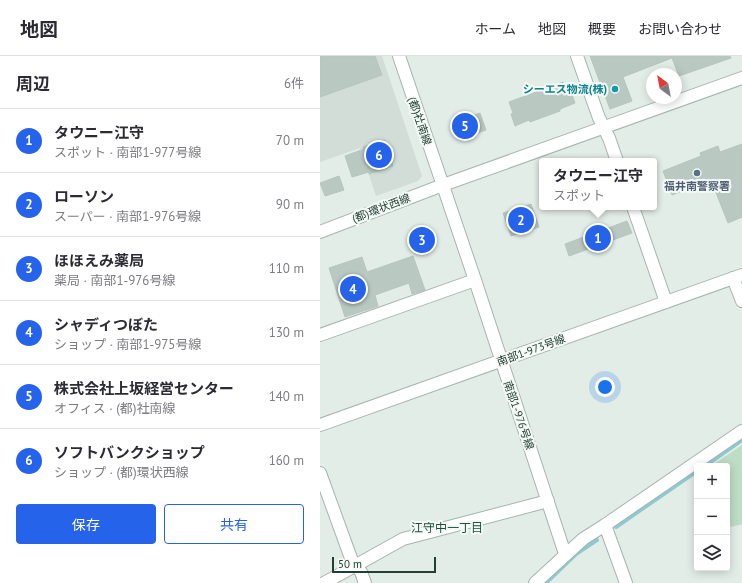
<!DOCTYPE html>
<html lang="ja">
<head>
<meta charset="utf-8">
<style>
	body { margin:0; font-family:"PT Sans","Noto Sans JP",sans-serif; background:#f7f7f7; color:#2b2b33 }
	.controls { position:absolute; right:12px; bottom:12px; display:grid; overflow:hidden; border-radius:4px; box-shadow:0 2px 10px #0003 }
	.controls button { width:36px; height:36px; display:grid; place-items:center; padding:0; border:0; border-bottom:1px solid #e1e1e2; background:#fff; color:#2b2b33; font:20px sans-serif }
	.compass { position:absolute; left:326px; top:12px; width:36px; height:36px; border-radius:50%; background:#fff; box-shadow:0 2px 10px #0003; rotate:328deg }
	.scale { position:absolute; left:12px; bottom:10px; width:104px; box-sizing:border-box; padding-left:4px; border:2px solid #233e35; border-top:0; font-size:11px; line-height:14px; white-space:nowrap; color:#233e35; -webkit-text-stroke:3px #f4f9f6; paint-order:stroke }
	.you { position:absolute; left:285px; top:331px; width:14px; height:14px; margin:-10px; border:3px solid #fff; border-radius:50%; background:#1a73e8; box-shadow:0 0 0 6px #1a73e833 }
	.badge { display:grid; place-items:center; width:26px; height:26px; border-radius:50%; background:#2563eb; color:#fff; font-size:13px; font-weight:700 }
	.pin { position:absolute; translate:-50% -50%; border:2px solid #fff; box-shadow:0 1px 4px #0006 }
	.popup { position:absolute; left:219px; top:102px; width:118px; height:52px; box-sizing:border-box; display:grid; place-content:center; border-radius:4px; background:#fff; filter:drop-shadow(0 1px 3px #0005); font-size:13px; white-space:nowrap; color:#7c7c81 }
	.popup b { font-size:15px; color:#2b2b33 }
	.popup::after { content:''; position:absolute; left:50%; top:100%; margin-left:-8px; border:8px solid transparent; border-top-color:#fff }
	.list { margin:0; padding:0; list-style:none }
	h2 { display:flex; justify-content:space-between; align-items:center; height:52px; margin:0; padding:0 16px; font-size:17px }
	h2 small { font-size:13px; font-weight:400; color:#7c7c81 }
	.list li { display:grid; grid-template-columns:26px 1fr auto; gap:12px; align-items:center; box-sizing:border-box; height:64px; padding:0 16px; border-top:1px solid #e1e1e2 }
	.list b { display:block; font-size:15px; white-space:nowrap }
	.list p { margin:0; font-size:13px; white-space:nowrap; color:#7c7c81 }
	.list em { font-size:13px; font-style:normal; color:#7c7c81 }
	.actions { display:flex; gap:8px; padding:12px 16px }
	.actions a { flex:1; padding:9px 0; border:1px solid #2563eb; border-radius:4px; text-align:center; font-size:14px; color:#2563eb }
	.actions .main { background:#2563eb; color:#fff }
	.icon { flex:none; width:22px; height:22px; fill:none; stroke:currentColor; stroke-width:2; stroke-linecap:round; stroke-linejoin:round }
	.map { position:relative; flex:none; width:422px; height:527px; overflow:hidden }
	header { display:flex; align-items:center; gap:24px; box-sizing:border-box; height:56px; padding:0 20px; background:#fff; border-bottom:1px solid #e1e1e2 }
	header strong { font-size:19px }
	nav { display:flex; gap:22px; margin-inline-start:auto; font-size:14px }
	main { display:flex }
	aside { flex:1; background:#fff }
	.map>svg:first-child { display:block }
</style>
</head>
<body>
<header>
<strong>地図</strong>
<nav><a>ホーム</a><a>地図</a><a>概要</a><a>お問い合わせ</a></nav>
</header>
<main>
<aside>
<h2>周辺<small>6件</small></h2>
<ul class="list">
<li><span class="badge">1</span><div><b>タウニー江守</b><p>スポット · 南部1-977号線</p></div><em>70 m</em></li>
<li><span class="badge">2</span><div><b>ローソン</b><p>スーパー · 南部1-976号線</p></div><em>90 m</em></li>
<li><span class="badge">3</span><div><b>ほほえみ薬局</b><p>薬局 · 南部1-976号線</p></div><em>110 m</em></li>
<li><span class="badge">4</span><div><b>シャディつぼた</b><p>ショップ · 南部1-975号線</p></div><em>130 m</em></li>
<li><span class="badge">5</span><div><b>株式会社上坂経営センター</b><p>オフィス · (都)社南線</p></div><em>140 m</em></li>
<li><span class="badge">6</span><div><b>ソフトバンクショップ</b><p>ショップ · (都)環状西線</p></div><em>160 m</em></li>
</ul>
<div class="actions"><a class="main">保存</a><a>共有</a></div>
</aside>
<div class="map">
<svg width="422" height="527" viewBox="0 0 422 527">
	<rect width="100%" height="100%" fill="#e3ede8"/>
	<polygon fill="#d2ddd7" points="0,0 62,0 102,120 98,125 56,140 40,92 0,106"/>
	<polygon fill="#bdddc4" points="422,389 422,468 411,471 407,460 407,410 391,410"/>
	<g fill="none" stroke-linecap="round" stroke-linejoin="round">
		<g stroke="#8dcad0" stroke-width="4">
			<polyline points="385,410 422,384"/>
			<polyline points="296,471 377,415"/>
			<polyline points="226,527 256,498 277,484"/>
		</g>
	</g>
	<g fill="#b9c8c1" stroke="#b6c6bf">
		<polygon points="0,0 55,0 62,19 0,41"/>
		<polygon points="270,0 410,0 411,2 359,20 352,2 303,21 312,45 290,53"/>
		<polygon points="243,26 248,37 251,36 255,47 240,53 240,55 210,66 209,64 195,70 191,58 193,57 189,46"/>
		<polygon points="160,57 166,74 143,82 137,65"/>
		<polygon points="65,84 73,110 49,118 49,116 32,121 25,100 44,93 43,91"/>
		<polygon points="422,88 422,161 408,167 391,124 352,139 343,115 381,100 380,97 398,90 400,96"/>
		<polygon points="19,120 24,134 5,140 0,127"/>
		<polygon points="211,148 219,171 191,180 183,157"/>
		<polygon points="307,165 312,177 249,200 245,188"/>
		<polygon points="110,175 114,186 96,193 91,181"/>
		<polygon points="93,200 105,234 92,238 89,227 55,239 58,250 25,261 9,212 42,201 47,216"/>
	</g>
	<g fill="none" stroke-linecap="round" stroke-linejoin="round">
		<g stroke="#a6b5af" stroke-width="14">
			<g id="minor">
				<polyline points="79,0 155,224 245,498"/>
				<polyline points="257,0 279,62 289,82 297,105"/>
				<polyline points="313,151 346,246"/>
				<polyline points="0,176 123,129 422,22"/>
				<polyline points="413,222 422,245"/>
				<polyline points="0,279 155,224"/>
				<polyline points="0,369 422,219"/>
				<polyline points="0,417 32,505 41,516 45,527"/>
				<polyline points="285,469 306,527"/>
				<polyline points="4,527 83,483 228,445"/>
				<polyline points="215,527 263,483 285,469 422,375"/>
			</g>
		</g>
		<use href="#minor" stroke="#fff" stroke-width="12"/>
	</g>
	<circle fill="#0f9aa8" stroke="#f4f9f6" stroke-width="1.5" cx="295" cy="33" r="4"/>
	<circle fill="#5c6f8a" stroke="#f4f9f6" stroke-width="1.5" cx="377" cy="117" r="4"/>
	<g text-anchor="middle" dominant-baseline="central" stroke-width="4" stroke-linejoin="round" paint-order="stroke">
		<g font-size="11" font-weight="bold" fill="#0d838f" stroke="#f4f9f6" text-anchor="end">
			<text x="287" y="33">シーエス物流(株)</text>
		</g>
		<g font-size="11" fill="#233e35" stroke="#f4f9f6">
			<text transform="translate(100 65) rotate(71)">(都)社南線</text>
			<text transform="translate(61 152) rotate(-21)">(都)環状西線</text>
			<text transform="translate(211 294) rotate(-20)">南部1-973号線</text>
			<text transform="translate(199 359) rotate(71)">南部1-976号線</text>
		</g>
		<g font-size="11" font-weight="bold" fill="#4e5e75" stroke="#f4f9f6">
			<text x="377" y="130">福井南警察署</text>
		</g>
		<g font-size="12" fill="#1f5041" stroke="#f4f9f6">
			<text x="127" y="471">江守中一丁目</text>
		</g>
	</g>
</svg>
<div class="controls">
<button>+</button>
<button>−</button>
<button><svg class="icon" aria-label="layers" viewBox="0 0 24 24"><path d="M12 4l9 5-9 5-9-5zM3 14l9 5 9-5"/></svg></button>
</div>
<svg class="compass" viewBox="-18 -18 36 36"><path d="M0-13l5 13h-10z" fill="#e53935"/><path d="M0 13l5-13h-10z" fill="#7c7c81"/></svg>
<div class="scale">50 m</div>
<div class="you"></div>
<div class="pin badge" style="left:278px;top:182px">1</div>
<div class="popup"><b>タウニー江守</b>スポット</div>
<div class="pin badge" style="left:201px;top:164px">2</div>
<div class="pin badge" style="left:102px;top:184px">3</div>
<div class="pin badge" style="left:33px;top:233px">4</div>
<div class="pin badge" style="left:145px;top:70px">5</div>
<div class="pin badge" style="left:59px;top:99px">6</div>
</div>
</main>
</body>
</html>
